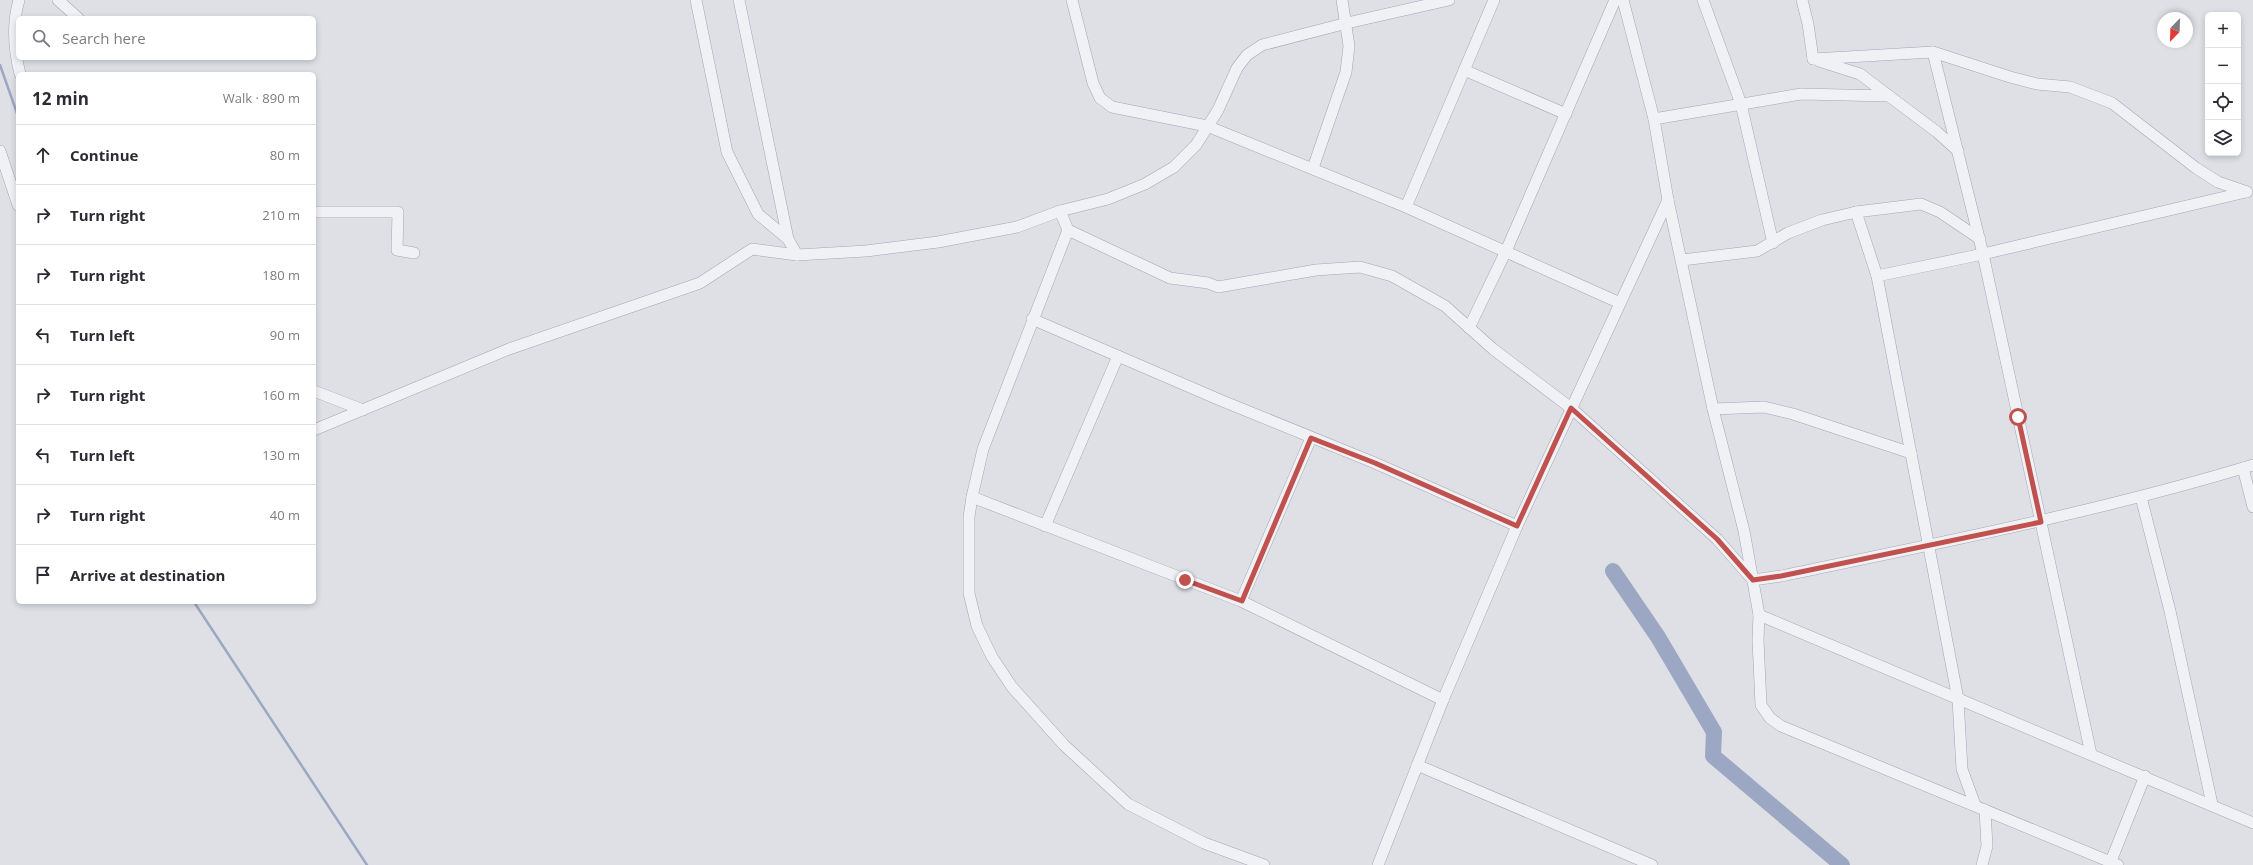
<!DOCTYPE html>
<html lang="en">
<head>
<meta charset="utf-8">
<style>
	body { margin:0; font-family:"Open Sans",sans-serif; background:#f7f7f7; color:#2b2b33 }
	.controls { position:absolute; right:12px; top:12px; display:grid; overflow:hidden; border-radius:6px; box-shadow:0 2px 6px #0003 }
	.controls button { width:36px; height:36px; display:grid; place-items:center; padding:0; border:0; border-bottom:1px solid #e1e1e2; background:#fff; color:#2b2b33; font:20px sans-serif }
	.compass { position:absolute; left:2157px; top:12px; width:36px; height:36px; border-radius:50%; background:#fff; box-shadow:0 2px 6px #0003; rotate:203deg }
	.stop { position:absolute; width:12px; height:12px; margin:-9px; border:3px solid #c0514e; border-radius:50%; background:#fff }
	.stop.end { background:#c0514e; border-color:#fff; box-shadow:0 1px 4px #0008 }
	.list { margin:0; padding:0; list-style:none }
	h2 { display:flex; justify-content:space-between; align-items:center; height:52px; margin:0; padding:0 16px; font-size:17px }
	h2 small { font-size:13px; font-weight:400; color:#7c7c81 }
	.list li { display:grid; grid-template-columns:26px 1fr auto; gap:12px; align-items:center; box-sizing:border-box; height:60px; padding:0 16px; border-top:1px solid #e1e1e2 }
	.list b { display:block; font-size:15px; white-space:nowrap }
	.list em { font-size:13px; font-style:normal; color:#7c7c81 }
	.icon { flex:none; width:22px; height:22px; fill:none; stroke:currentColor; stroke-width:2; stroke-linecap:round; stroke-linejoin:round }
	.map { position:relative; flex:none; width:2253px; height:865px; overflow:hidden }
	.search { position:absolute; background:#fff; box-shadow:0 2px 6px #0003; left:16px; top:16px; width:300px; height:44px; display:flex; align-items:center; gap:10px; box-sizing:border-box; padding:0 14px; border-radius:6px; color:#7c7c81; font-size:15px }
	.panel { position:absolute; background:#fff; box-shadow:0 2px 6px #0003; left:16px; top:72px; width:300px; height:532px; border-radius:6px }
	.map>svg:first-child { display:block }
</style>
</head>
<body>
<div class="map">
<svg width="2253" height="865" viewBox="0 0 2253 865">
	<rect width="100%" height="100%" fill="#dee0e6"/>
	<g fill="none" stroke-linecap="round" stroke-linejoin="round">
		<g stroke="#9ca8c3" stroke-width="2.5">
			<polyline points="0,65 18,116"/>
			<polyline points="194,602 367,865"/>
		</g>
		<polyline stroke="#9ca8c3" stroke-width="16" points="1613,571 1658,637 1714,732 1713,756 1842,865"/>
		<g stroke="#a4a6af" stroke-width="12">
			<g id="minor">
				<path d="M19,0C12,24 14,50 20,74"/>
				<polyline points="58,0 78,18"/>
				<polyline points="696,0 727,152 758,214 788,239 797,255"/>
				<polyline points="739,0 788,239"/>
				<polyline points="1072,0 1093,83 1100,98 1112,107 1207,126 1406,207 1620,303"/>
				<polyline points="1623,0 1654,119 1668,200 1713,409 1744,531 1759,615 1758,640 1761,705 1770,718 1781,726 2118,865"/>
				<polyline points="1703,0 1741,104 1773,243"/>
				<polyline points="1802,0 1808,24 1813,59"/>
				<polyline points="1933,52 1983,254 2091,754"/>
				<polyline points="1813,59 1933,52 2010,77 2037,84 2070,87 2112,103 2196,168 2218,182 2247,192"/>
				<polyline points="1819,61 1860,74 1889,96"/>
				<polyline points="1464,70 1566,114"/>
				<polyline points="1654,119 1801,94 1889,96 1937,132 1958,151"/>
				<polyline points="0,151 18,205"/>
				<polyline points="1313,168 1346,72 1349,46 1342,0"/>
				<polyline points="1406,207 1494,0"/>
				<polyline points="1060,211 1068,230 983,449 972,497 969,517 969,593 977,626 992,657 1012,687 1064,745 1128,804 1204,843 1264,865"/>
				<polyline points="314,212 398,212 397,250 414,253"/>
				<polyline points="1856,212 1877,276 1958,699 1962,769 1975,805"/>
				<path d="M1068,230L1170,278L1208,283L1218,287L1316,270L1360,267L1392,276L1445,306L1493,349L1571,408L1717,539L1753,580L1781,576C1939,543 2098,512 2253,465"/>
				<polyline points="1682,260 1757,251 1788,233 1822,220 1856,212 1921,204 1940,212 1980,239"/>
				<polyline points="1877,276 1983,254 2246,192"/>
				<polyline points="1032,319 1220,400 1375,463 1517,526"/>
				<polyline points="1469,328 1506,251 1615,0"/>
				<polyline points="314,391 363,410"/>
				<polyline points="1713,409 1764,407 1793,414 1911,453"/>
				<polyline points="314,430 509,349 700,283 752,249 797,255 866,251 938,242 1017,227 1060,211 1108,199 1145,184 1174,167 1196,145 1218,110 1237,68 1247,55 1262,45 1347,23 1449,0"/>
				<polyline points="2243,468 2253,507"/>
				<polyline points="972,497 1241,601 1443,700"/>
				<polyline points="2141,497 2170,611 2212,804"/>
				<polyline points="1045,526 1118,356"/>
				<polyline points="1241,601 1311,438"/>
				<polyline points="1759,615 2253,823"/>
				<polyline points="1417,765 1652,865"/>
				<polyline points="2111,861 2145,776"/>
				<polyline points="1378,865 1443,700 1517,526 1668,200"/>
				<polyline points="1982,865 1987,846 1985,810"/>
			</g>
		</g>
		<use href="#minor" stroke="#f0f1f5" stroke-width="11"/>
	</g>
	<g fill="none" stroke-linecap="round" stroke-linejoin="round">
		<polyline stroke="#c0514e" stroke-width="5" points="1185,580 1242,601 1311,438 1375,463 1517,526 1571,408 1717,539 1753,580 1781,576 2041,522 2018,417"/>
	</g>
</svg>
<div class="controls">
<button>+</button>
<button>−</button>
<button><svg class="icon" aria-label="locate" viewBox="0 0 24 24"><circle cx="12" cy="12" r="6"/><path d="M12 2v4M12 18v4M2 12h4M18 12h4"/></svg></button>
<button><svg class="icon" aria-label="layers" viewBox="0 0 24 24"><path d="M12 4l9 5-9 5-9-5zM3 14l9 5 9-5"/></svg></button>
</div>
<svg class="compass" viewBox="-18 -18 36 36"><path d="M0-13l5 13h-10z" fill="#e53935"/><path d="M0 13l5-13h-10z" fill="#7c7c81"/></svg>
<div class="stop" style="left:2018px;top:417px"></div>
<div class="stop end" style="left:1185px;top:580px"></div>
<div class="search"><svg class="icon" aria-label="search" viewBox="0 0 24 24"><circle cx="10" cy="10" r="6"/><path d="M15 15l6 6"/></svg>Search here</div>
<section class="panel">
<h2>12 min<small>Walk · 890 m</small></h2>
<ul class="list">
<li><svg class="icon" aria-label="ahead" viewBox="0 0 24 24"><path d="M12 20V5M6 11l6-6 6 6"/></svg><div><b>Continue</b></div><em>80 m</em></li>
<li><svg class="icon" aria-label="right" viewBox="0 0 24 24"><path d="M7 20v-9h11M14 6l5 5-5 5"/></svg><div><b>Turn right</b></div><em>210 m</em></li>
<li><svg class="icon" aria-label="right" viewBox="0 0 24 24"><path d="M7 20v-9h11M14 6l5 5-5 5"/></svg><div><b>Turn right</b></div><em>180 m</em></li>
<li><svg class="icon" aria-label="left" viewBox="0 0 24 24"><path d="M17 20v-9H6M10 6l-5 5 5 5"/></svg><div><b>Turn left</b></div><em>90 m</em></li>
<li><svg class="icon" aria-label="right" viewBox="0 0 24 24"><path d="M7 20v-9h11M14 6l5 5-5 5"/></svg><div><b>Turn right</b></div><em>160 m</em></li>
<li><svg class="icon" aria-label="left" viewBox="0 0 24 24"><path d="M17 20v-9H6M10 6l-5 5 5 5"/></svg><div><b>Turn left</b></div><em>130 m</em></li>
<li><svg class="icon" aria-label="right" viewBox="0 0 24 24"><path d="M7 20v-9h11M14 6l5 5-5 5"/></svg><div><b>Turn right</b></div><em>40 m</em></li>
<li><svg class="icon" aria-label="arrive" viewBox="0 0 24 24"><path d="M6 21V4h12l-3 4 3 4H6"/></svg><div><b>Arrive at destination</b></div></li>
</ul>
</section>
</div>
</body>
</html>
